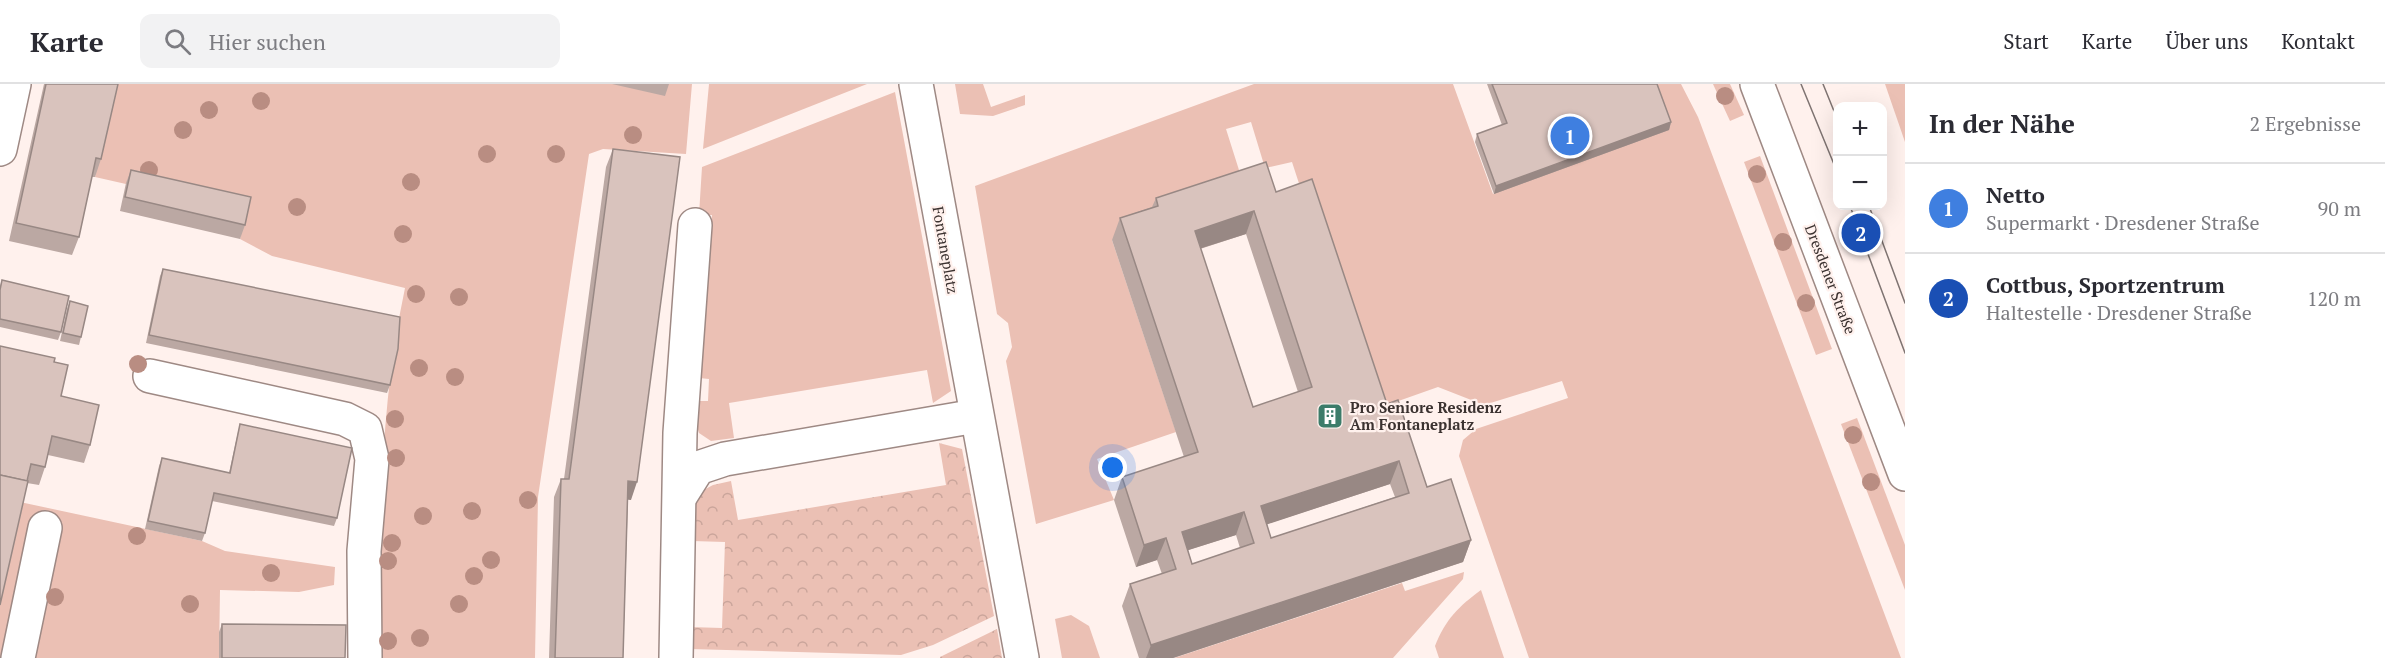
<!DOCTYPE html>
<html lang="de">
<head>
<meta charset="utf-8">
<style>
	body { margin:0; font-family:"PT Serif",serif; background:#f2f2f3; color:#2b2b33 }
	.controls { position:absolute; right:18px; top:18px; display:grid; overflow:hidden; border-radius:12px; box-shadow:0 6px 24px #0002 }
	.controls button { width:54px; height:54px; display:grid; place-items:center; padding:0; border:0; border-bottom:2px solid #e1e1e2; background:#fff; color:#2b2b33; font:30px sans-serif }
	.you { position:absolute; left:1113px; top:384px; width:21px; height:21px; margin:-15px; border:4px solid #fff; border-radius:50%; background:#1a73e8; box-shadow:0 0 0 9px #1a73e833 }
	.badge { display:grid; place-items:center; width:39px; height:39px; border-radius:50%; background:#3c7c6a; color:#fff; font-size:20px; font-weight:700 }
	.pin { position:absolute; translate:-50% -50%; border:3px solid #fff; box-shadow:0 2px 6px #0006 }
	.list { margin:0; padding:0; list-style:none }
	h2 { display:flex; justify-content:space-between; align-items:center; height:78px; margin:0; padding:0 24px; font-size:26px }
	h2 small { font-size:20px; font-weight:400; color:#7c7c81 }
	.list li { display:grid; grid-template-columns:39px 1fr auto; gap:18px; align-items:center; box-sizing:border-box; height:90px; padding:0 24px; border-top:2px solid #e1e1e2 }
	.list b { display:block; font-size:22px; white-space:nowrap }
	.list p { margin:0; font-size:20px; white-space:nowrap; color:#7c7c81 }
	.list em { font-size:20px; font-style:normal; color:#7c7c81 }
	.icon { flex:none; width:33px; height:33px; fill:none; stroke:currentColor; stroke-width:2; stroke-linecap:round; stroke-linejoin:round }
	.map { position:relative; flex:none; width:1905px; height:574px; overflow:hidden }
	header { display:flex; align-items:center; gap:36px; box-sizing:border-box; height:84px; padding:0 30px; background:#fff; border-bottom:2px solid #e1e1e2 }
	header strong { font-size:28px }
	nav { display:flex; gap:33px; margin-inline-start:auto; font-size:21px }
	.search { width:420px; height:54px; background:#f2f2f3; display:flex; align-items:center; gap:15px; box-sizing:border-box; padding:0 21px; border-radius:12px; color:#7c7c81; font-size:22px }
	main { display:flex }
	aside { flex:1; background:#fff }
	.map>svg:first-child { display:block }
</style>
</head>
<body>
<header>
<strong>Karte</strong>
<div class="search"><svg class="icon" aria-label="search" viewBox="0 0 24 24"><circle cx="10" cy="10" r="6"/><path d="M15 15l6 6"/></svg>Hier suchen</div>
<nav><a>Start</a><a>Karte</a><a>Über uns</a><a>Kontakt</a></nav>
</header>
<main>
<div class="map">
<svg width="1905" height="574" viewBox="0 0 1905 574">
	<defs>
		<pattern id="forest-crowns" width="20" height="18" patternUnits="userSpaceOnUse" patternTransform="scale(1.5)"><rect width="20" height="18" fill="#ebc0b4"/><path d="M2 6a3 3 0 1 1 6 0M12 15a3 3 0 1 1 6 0" fill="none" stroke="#caa59b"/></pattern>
	</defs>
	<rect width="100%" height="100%" fill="#fff1ed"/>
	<g fill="#ebc0b4">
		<path d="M115,0H692L686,70L603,65L589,70L538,413L535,574H380C379,450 379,325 405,204L272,172L240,155L245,127L95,93Z"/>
		<polygon points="709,0 867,0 703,65"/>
		<polygon points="955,0 983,0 991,23 1025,11 1025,21 993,32 960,30"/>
		<polygon points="1254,0 1453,0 1493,110 1652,0 1681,0 1698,33 1901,574 1529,574 1459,372 1463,356 1476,345 1568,314 1562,297 1484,321 1438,303 1373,326 1292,78 1265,84 1251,38 1226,45 1245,105 1112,156 1176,348 1097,375 1114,416 1036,440 1006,277 1012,263 1008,239 997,230 975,102"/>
		<polygon points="1713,0 1730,0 1744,31 1730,37"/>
		<polygon points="1885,0 1905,0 1905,58"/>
		<polygon points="895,8 951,307 933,319 927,286 729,319 734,354 711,357 699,349 696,339 697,317 708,317 709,295 699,294 712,131 699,131 702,83"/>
		<polygon points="1760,72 1832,265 1816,271 1744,78"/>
		<polygon points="1857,334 1905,461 1905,506 1841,340"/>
		<polygon points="20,418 202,457 225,467 335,483 334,501 299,508 220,506 219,574 0,574 0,508"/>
		<polygon points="1464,488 1463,495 1393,574 1174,574 1402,499 1405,507"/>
		<path d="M1481,506L1504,574H1439L1435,562C1445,536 1459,522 1481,506Z"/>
		<polygon points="1071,531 1089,542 1100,574 1062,574 1055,535"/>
	</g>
	<g fill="url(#forest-crowns)">
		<polygon points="939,359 962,365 994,532 933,561 901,571 689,565 689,543 722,544 725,458 692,457 693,422 698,409 713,401 731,397 738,436 946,401"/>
		<polygon points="997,545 1002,574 940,574 940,573"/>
	</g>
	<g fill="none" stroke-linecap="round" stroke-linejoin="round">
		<g stroke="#9e8984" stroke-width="36">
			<g id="minor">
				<polyline points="916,0 1022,574"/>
				<polyline points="0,65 14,0"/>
				<polyline points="150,292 345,335 365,345 372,375 364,467 365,574"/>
				<polyline points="681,411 698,384 725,375 976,332"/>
				<polyline points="18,574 45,444"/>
				<polyline points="676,574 680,349 695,141"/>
			</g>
		</g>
		<g stroke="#9e8984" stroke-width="36">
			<polyline id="major" points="1757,0 1905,390"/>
		</g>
		<use href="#minor" stroke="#fff" stroke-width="33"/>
		<use href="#major" stroke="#fff" stroke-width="33"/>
		<g stroke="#7f7472" stroke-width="1.5">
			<polyline points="1801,0 1838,90"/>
			<polyline points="1823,0 1838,37"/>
			<polyline points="1850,122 1905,269"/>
			<polyline points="1869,122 1905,219"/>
		</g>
	</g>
	<g fill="#b98d82">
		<circle cx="1725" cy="12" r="9"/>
		<circle cx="261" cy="17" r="9"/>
		<circle cx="209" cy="26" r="9"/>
		<circle cx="183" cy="46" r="9"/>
		<circle cx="633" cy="51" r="9"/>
		<circle cx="487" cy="70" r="9"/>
		<circle cx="556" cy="70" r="9"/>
		<circle cx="149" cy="86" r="9"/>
		<circle cx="1757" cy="90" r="9"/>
		<circle cx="411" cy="98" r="9"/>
		<circle cx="297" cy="123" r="9"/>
		<circle cx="403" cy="150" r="9"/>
		<circle cx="1783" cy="158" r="9"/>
		<circle cx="416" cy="210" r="9"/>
		<circle cx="459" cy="213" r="9"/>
		<circle cx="1806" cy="219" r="9"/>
		<circle cx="138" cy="280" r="9"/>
		<circle cx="419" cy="284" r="9"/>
		<circle cx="455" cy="293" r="9"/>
		<circle cx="395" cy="335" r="9"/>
		<circle cx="1853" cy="351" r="9"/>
		<circle cx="396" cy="374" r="9"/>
		<circle cx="1871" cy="398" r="9"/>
		<circle cx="528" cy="416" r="9"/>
		<circle cx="472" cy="427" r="9"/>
		<circle cx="423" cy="432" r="9"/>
		<circle cx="137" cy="452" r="9"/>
		<circle cx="392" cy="459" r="9"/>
		<circle cx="491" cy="476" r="9"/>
		<circle cx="388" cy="477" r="9"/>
		<circle cx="271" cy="489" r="9"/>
		<circle cx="474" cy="492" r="9"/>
		<circle cx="55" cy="513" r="9"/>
		<circle cx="190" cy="520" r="9"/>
		<circle cx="459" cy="520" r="9"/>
		<circle cx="420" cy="554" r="9"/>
		<circle cx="388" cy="557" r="9"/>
	</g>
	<g fill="#bba8a3" fill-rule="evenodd">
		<polygon points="44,0 118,0 101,75 95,93 92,93 79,153 72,171 9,157"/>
		<polygon points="612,0 669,0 665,12"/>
		<polygon points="1487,0 1657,0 1671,38 1669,46 1494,110 1475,58 1477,50 1502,41"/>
		<polygon points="613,65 631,416 628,415 623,574 549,574 554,413 561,395 564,395 606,83"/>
		<polygon points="131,86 245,141 240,155 120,127 126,99"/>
		<path d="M1276,108L1387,320L1427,403L1471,456L1463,478L1173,574H1139L1122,522L1130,500L1162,490L1157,476L1136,483L1114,416L1122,393L1184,373L1112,156L1120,134L1152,123L1156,114ZM1246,150L1298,308L1253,323L1200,165ZM1390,400L1395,413L1271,454L1267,440ZM1236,451L1240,464L1192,480L1188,466Z"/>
		<polygon points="163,185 390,301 387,309 146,259 160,192"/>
		<polygon points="2,196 61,248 58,256 0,243 0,202"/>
		<polygon points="70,217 81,253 79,261 60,257 67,225"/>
		<polygon points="54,278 61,312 90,361 84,379 48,371 45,383 39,401 27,399"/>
		<polygon points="240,340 337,434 334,442 212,417 205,449 202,457 145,445 159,382 162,374 229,389 238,348"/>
		<polygon points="222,540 345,574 219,574 219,548"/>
	</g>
	<g fill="#988884">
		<polygon points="1671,38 1669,46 1494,110 1496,102"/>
		<polygon points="1254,127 1246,150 1186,169 1195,147"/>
		<polygon points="1399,377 1390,400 1253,445 1261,422"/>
		<polygon points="628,397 637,398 631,416 622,415"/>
		<polygon points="1244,428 1236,451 1173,471 1182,448"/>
		<polygon points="1166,454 1157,476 1136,483 1144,461"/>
		<polygon points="1471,456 1463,478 1173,574 1146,574 1151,561"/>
	</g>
	<g fill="#d9c3bd" stroke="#988884" stroke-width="1.5" fill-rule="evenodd">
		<polygon points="46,0 118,0 101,75 96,74 79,153 16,139"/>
		<polygon points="1492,0 1657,0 1671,38 1496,102 1477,50 1507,39"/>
		<polygon points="613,65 680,73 637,398 628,397 623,574 555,574 561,395 569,395"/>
		<path d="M1266,78L1276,108L1312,95L1387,320L1398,316L1427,403L1451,395L1471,456L1151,561L1130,500L1176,485L1166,454L1144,461L1122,393L1198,368L1120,134L1158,122L1156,114ZM1254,127L1312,303L1253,323L1195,147ZM1399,377L1409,409L1271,454L1261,422ZM1244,428L1254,459L1192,480L1182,448Z"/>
		<polygon points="131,86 251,113 245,141 125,113"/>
		<polygon points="163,185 400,233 398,265 390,301 149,251"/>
		<polygon points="2,196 69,212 61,248 0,235 0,206"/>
		<polygon points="70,217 88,222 81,253 63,249"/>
		<polygon points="0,262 55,274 54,278 68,281 61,312 99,321 90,361 52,352 45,383 31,380 27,397 0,391"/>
		<polygon points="240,340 352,364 337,434 214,409 205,449 148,437 162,374 230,389"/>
		<polygon points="0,391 28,397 0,521"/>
		<polygon points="222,540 346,541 345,574 222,574"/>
	</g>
	<defs>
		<g id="building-square" transform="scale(1.35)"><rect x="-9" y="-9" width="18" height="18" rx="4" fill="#3c7c6a" stroke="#fff1ed"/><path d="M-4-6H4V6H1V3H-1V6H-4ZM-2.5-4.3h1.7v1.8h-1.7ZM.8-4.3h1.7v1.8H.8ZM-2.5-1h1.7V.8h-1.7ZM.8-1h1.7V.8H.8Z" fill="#fff"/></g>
	</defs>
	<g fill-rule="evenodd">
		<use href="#building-square" x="1330" y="332"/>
	</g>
	<g text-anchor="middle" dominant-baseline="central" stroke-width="4.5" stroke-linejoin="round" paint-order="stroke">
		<g font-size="15" fill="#3b3230" stroke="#fff1ed">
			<text transform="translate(946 166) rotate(80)">Fontaneplatz</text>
			<text transform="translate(1831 195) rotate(69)">Dresdener Straße</text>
		</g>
		<g font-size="15" font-weight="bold" fill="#3b3230" stroke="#fff1ed" text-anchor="start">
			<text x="1350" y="323">Pro Seniore Residenz<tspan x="1350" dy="17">Am Fontaneplatz</tspan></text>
		</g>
	</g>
</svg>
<div class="controls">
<button>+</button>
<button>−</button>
</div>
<div class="you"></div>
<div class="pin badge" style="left:1570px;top:52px;background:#3f7fe0">1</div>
<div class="pin badge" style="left:1861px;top:149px;background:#1a4fb4">2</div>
</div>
<aside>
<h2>In der Nähe<small>2 Ergebnisse</small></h2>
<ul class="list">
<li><span class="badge" style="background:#3f7fe0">1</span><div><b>Netto</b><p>Supermarkt · Dresdener Straße</p></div><em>90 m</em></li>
<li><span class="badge" style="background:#1a4fb4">2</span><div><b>Cottbus, Sportzentrum</b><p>Haltestelle · Dresdener Straße</p></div><em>120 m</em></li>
</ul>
</aside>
</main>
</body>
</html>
